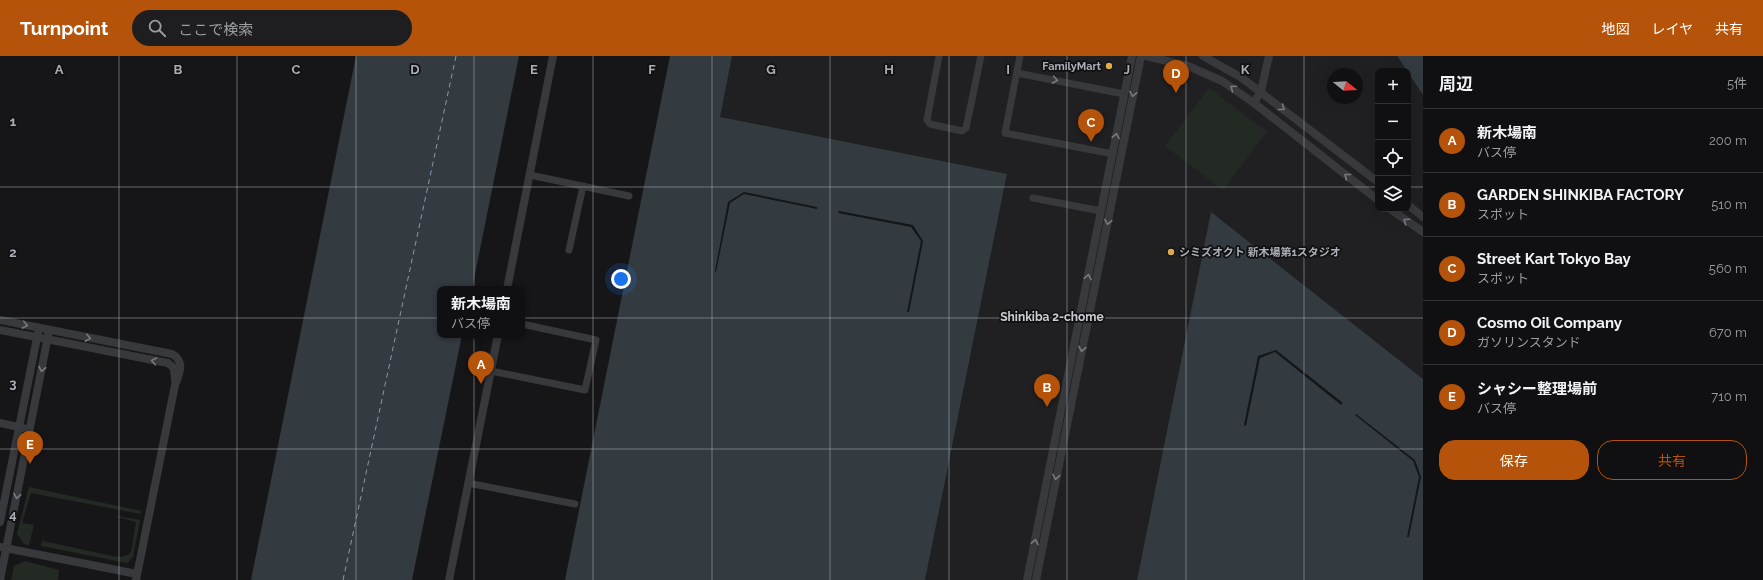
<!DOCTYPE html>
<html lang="ja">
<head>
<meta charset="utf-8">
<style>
	body { margin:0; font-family:Raleway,"Noto Sans JP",sans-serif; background:#1e1e20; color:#f1f3f6 }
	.controls { position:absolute; right:12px; top:12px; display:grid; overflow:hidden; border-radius:8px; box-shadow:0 4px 16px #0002 }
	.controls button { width:36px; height:36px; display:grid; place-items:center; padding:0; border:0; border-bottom:1px solid #303032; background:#101012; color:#f1f3f6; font:20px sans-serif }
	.compass { position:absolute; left:1327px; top:12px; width:36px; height:36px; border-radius:50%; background:#101012; box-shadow:0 4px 16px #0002; rotate:108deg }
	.you { position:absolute; left:621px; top:223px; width:14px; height:14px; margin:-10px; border:3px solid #fff; border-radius:50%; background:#1a73e8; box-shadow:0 0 0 6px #1a73e833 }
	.badge { display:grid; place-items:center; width:26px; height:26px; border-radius:50%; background:#b45309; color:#fff; font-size:13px; font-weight:700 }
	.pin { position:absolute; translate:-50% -33px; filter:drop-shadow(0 1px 2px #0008) }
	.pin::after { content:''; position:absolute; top:21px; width:14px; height:12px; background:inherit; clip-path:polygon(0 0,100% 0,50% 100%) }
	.popup { position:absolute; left:437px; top:230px; width:88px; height:52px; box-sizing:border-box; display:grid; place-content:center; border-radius:8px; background:#101012; filter:drop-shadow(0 1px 3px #0005); font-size:13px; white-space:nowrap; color:#9c9d9f }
	.popup b { font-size:15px; color:#f1f3f6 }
	.popup::after { content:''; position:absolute; left:50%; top:100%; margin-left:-8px; border:8px solid transparent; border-top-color:#101012 }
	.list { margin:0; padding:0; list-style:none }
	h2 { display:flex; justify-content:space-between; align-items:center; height:52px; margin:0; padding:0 16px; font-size:17px }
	h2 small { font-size:13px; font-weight:400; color:#9c9d9f }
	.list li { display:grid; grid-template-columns:26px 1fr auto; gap:12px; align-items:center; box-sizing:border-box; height:64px; padding:0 16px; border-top:1px solid #303032 }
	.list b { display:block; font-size:15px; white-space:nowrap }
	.list p { margin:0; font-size:13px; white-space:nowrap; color:#9c9d9f }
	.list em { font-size:13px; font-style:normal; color:#9c9d9f }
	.actions { display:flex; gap:8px; padding:12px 16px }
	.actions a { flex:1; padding:9px 0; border:1px solid #b45309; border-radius:16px; text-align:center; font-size:14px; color:#b45309 }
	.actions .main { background:#b45309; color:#fff }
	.icon { flex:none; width:22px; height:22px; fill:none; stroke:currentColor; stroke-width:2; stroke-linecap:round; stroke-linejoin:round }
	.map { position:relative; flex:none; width:1423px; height:524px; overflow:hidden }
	header { display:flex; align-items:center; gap:24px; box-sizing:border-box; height:56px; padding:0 20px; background:#b45309; color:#fff }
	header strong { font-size:19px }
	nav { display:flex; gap:22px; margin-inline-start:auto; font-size:14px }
	.search { width:280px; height:36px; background:#1e1e20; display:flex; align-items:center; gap:10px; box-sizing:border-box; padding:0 14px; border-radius:22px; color:#9c9d9f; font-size:15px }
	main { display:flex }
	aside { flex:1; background:#101012 }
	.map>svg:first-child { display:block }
</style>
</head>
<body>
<header>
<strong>Turnpoint</strong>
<div class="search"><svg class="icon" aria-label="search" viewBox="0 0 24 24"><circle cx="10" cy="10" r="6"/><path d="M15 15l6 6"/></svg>ここで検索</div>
<nav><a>地図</a><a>レイヤ</a><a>共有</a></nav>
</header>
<main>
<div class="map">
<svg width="1423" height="524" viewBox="0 0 1423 524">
	<rect width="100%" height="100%" fill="#161618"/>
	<path fill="#202022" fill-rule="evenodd" d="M732,0H1397L1407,15H1378V153H1408V17L1423,39V323L1211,157L1137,524H925L1007,119L719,61ZM1333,18H1357V42H1333Z"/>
	<g fill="#232a24">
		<polygon points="1209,32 1267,76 1223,134 1165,90"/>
		<polygon points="29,431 141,455 141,458 31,437 22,467 34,469 29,489 24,488 17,478"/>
		<path d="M117,460L140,464L133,501L127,507L41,490L44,476L43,485L112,500C119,501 126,502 131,496L136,466L117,461Z"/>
		<polygon points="25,505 59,514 58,524 11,524 14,510"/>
	</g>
	<g fill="#333b41">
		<polygon points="356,0 519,0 472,233 440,233 440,279 462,279 412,524 251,524"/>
		<polygon points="670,0 732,0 720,61 1007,118 925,524 565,524"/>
		<polygon points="1397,0 1423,0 1423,39"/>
		<polygon points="1211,156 1423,323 1423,524 1137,524"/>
	</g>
	<g fill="#161618">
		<polygon points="744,136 817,151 817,153 744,138 730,147 716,216 715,215 728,146"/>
		<polygon points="839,155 913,169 923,185 909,256 907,256 921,185 911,171 838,157"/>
		<polygon points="1276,294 1343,347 1341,349 1275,296 1260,302 1246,370 1244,369 1258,300"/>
		<polygon points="1356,358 1415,404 1421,421 1409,481 1407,481 1419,421 1413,405 1355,359"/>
	</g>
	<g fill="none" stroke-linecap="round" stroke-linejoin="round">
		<polyline stroke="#859aad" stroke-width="1" stroke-dasharray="5 4" stroke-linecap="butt" points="343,524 456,0"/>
		<g stroke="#38393d" stroke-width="7">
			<polyline points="939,0 927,64 930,68 962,75 966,72 981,0"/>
			<polyline points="1020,0 1005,77 1113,98"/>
			<polyline points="1017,17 1124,38"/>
			<polyline points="530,119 629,140"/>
			<polyline points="1033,142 1101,155"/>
			<polyline points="569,194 583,130"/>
			<polyline points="491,315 585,334 596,284 522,268"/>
			<polyline points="468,427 575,448"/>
		</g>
		<g stroke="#38393d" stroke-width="8">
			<polyline points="1146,0 1188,10 1222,25 1254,47 1378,144"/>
			<polyline points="1203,0 1242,22 1378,126"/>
			<polyline points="1254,47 1261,35 1269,0"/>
			<polyline points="1408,149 1423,161"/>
			<polyline points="1390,153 1423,176"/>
			<polyline points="507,233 553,0"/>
			<path d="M0,264L172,298C185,305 180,317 175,329L136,524"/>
			<polyline points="0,274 168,307 174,312 175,324"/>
			<polyline points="0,367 23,372"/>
			<polyline points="0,466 39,272"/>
			<polyline points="0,491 137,518"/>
			<polyline points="0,524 49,275"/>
			<polyline points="449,524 498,279"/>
			<polyline points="1027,524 1132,0"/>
			<polyline points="1036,524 1141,0"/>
		</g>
	</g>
	<defs><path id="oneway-chevron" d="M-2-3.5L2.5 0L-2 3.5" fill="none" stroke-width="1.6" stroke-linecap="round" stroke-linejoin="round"/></defs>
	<g stroke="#777980">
		<use href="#oneway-chevron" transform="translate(1055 24) rotate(11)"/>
		<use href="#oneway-chevron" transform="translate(1233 32) rotate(-145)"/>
		<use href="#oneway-chevron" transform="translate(1133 38) rotate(101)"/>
		<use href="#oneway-chevron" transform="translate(1282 52) rotate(38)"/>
		<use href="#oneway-chevron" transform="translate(1116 80) rotate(-79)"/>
		<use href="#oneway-chevron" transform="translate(1347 120) rotate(-142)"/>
		<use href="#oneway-chevron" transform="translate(1406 165) rotate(-146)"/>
		<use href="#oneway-chevron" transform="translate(1108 166) rotate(101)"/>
		<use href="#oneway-chevron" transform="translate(1088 221) rotate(-79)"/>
		<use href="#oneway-chevron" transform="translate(25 269) rotate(11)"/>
		<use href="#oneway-chevron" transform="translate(88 282) rotate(11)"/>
		<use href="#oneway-chevron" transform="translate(1082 293) rotate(101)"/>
		<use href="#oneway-chevron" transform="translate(154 305) rotate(-169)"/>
		<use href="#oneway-chevron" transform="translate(42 313) rotate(101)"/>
		<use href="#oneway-chevron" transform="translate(1056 421) rotate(101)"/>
		<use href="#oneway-chevron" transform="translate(17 440) rotate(101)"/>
		<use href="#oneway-chevron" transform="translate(1035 486) rotate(-79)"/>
	</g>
	<path fill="none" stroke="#aaaeb6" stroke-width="1" stroke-opacity="0.55" d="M119,0V524M237,0V524M356,0V524M474,0V524M593,0V524M712,0V524M830,0V524M949,0V524M1067,0V524M1186,0V524M1304,0V524M0,131H1378M1408,131H1423M0,262H1423M0,393H1423"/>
	<g fill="#dcac4a" stroke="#111113" stroke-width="1.5">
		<circle cx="1109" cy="10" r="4"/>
		<circle cx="1171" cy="196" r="4"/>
	</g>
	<g text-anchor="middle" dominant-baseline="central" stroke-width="3.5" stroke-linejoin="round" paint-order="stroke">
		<g font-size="11" font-weight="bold" fill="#aaaeb6" stroke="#111113" text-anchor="end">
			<text x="1101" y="10">FamilyMart</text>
			<text x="1179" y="196" text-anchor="start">シミズオクト 新木場第1スタジオ</text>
		</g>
		<g font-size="12" font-weight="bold" fill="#cbcdd3" stroke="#111113">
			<text x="1052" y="261">Shinkiba 2-chome</text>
		</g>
	</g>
	<g font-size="13" text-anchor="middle" font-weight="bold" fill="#aaaeb6" stroke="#111113" stroke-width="3.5" stroke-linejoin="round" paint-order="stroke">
		<text x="59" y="18">A</text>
		<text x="178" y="18">B</text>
		<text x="296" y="18">C</text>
		<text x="415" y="18">D</text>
		<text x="534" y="18">E</text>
		<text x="652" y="18">F</text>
		<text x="771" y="18">G</text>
		<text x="889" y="18">H</text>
		<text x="1008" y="18">I</text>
		<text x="1127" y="18">J</text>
		<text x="1245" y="18">K</text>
		<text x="13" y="70">1</text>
		<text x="13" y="201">2</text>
		<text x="13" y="332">3</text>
		<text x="13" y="463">4</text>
	</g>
</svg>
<div class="controls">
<button>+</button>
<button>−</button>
<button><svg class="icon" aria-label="locate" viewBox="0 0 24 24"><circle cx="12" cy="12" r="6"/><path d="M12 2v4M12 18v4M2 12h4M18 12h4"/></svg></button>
<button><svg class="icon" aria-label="layers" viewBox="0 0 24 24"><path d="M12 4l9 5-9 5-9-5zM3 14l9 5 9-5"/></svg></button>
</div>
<svg class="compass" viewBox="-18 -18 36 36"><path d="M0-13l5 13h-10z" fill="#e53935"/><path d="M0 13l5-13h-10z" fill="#9c9d9f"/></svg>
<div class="you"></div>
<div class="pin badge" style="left:481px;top:328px">A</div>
<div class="popup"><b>新木場南</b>バス停</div>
<div class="pin badge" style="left:1047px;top:351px">B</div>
<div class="pin badge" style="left:1091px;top:86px">C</div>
<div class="pin badge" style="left:1176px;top:37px">D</div>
<div class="pin badge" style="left:30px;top:408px">E</div>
</div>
<aside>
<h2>周辺<small>5件</small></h2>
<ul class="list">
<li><span class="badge">A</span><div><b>新木場南</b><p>バス停</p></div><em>200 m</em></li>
<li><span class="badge">B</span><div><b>GARDEN SHINKIBA FACTORY</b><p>スポット</p></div><em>510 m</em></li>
<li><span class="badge">C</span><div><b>Street Kart Tokyo Bay</b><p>スポット</p></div><em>560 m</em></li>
<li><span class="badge">D</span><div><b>Cosmo Oil Company</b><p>ガソリンスタンド</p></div><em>670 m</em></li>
<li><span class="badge">E</span><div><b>シャシー整理場前</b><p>バス停</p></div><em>710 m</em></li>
</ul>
<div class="actions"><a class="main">保存</a><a>共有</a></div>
</aside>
</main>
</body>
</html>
